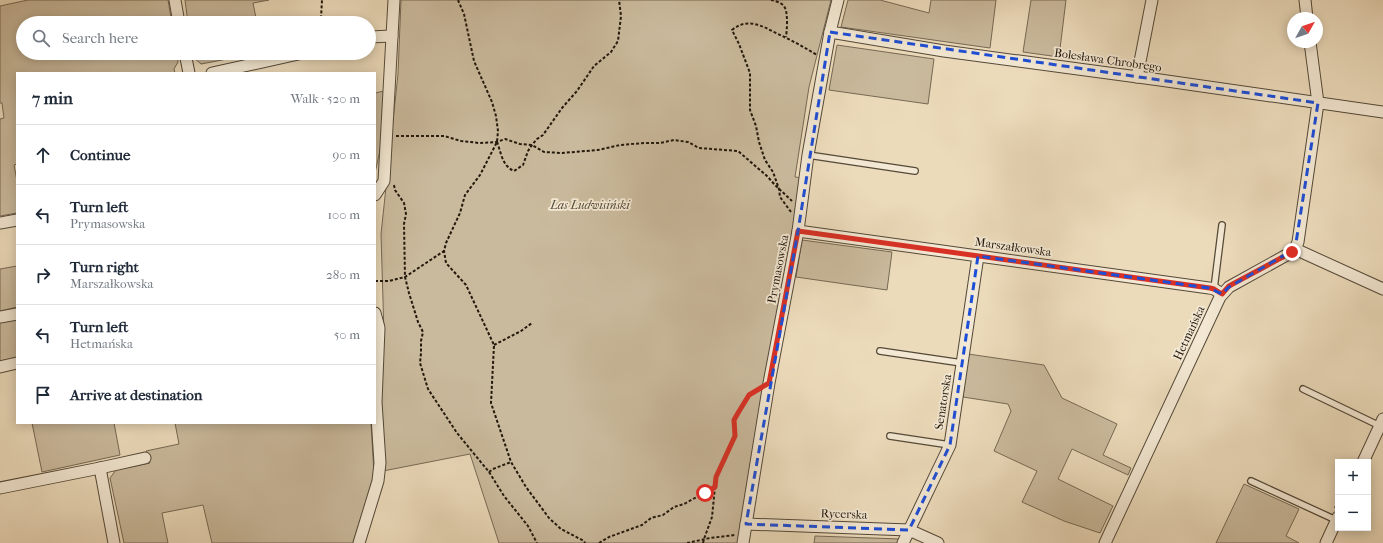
<!DOCTYPE html>
<html lang="en">
<head>
<meta charset="utf-8">
<style>
	body { margin:0; font-family:"IM FELL French Canon",serif; background:#f6f6f7; color:#1f2937 }
	.controls { position:absolute; right:12px; bottom:12px; display:grid; overflow:hidden; border-radius:0px; box-shadow:0 2px 10px #0003 }
	.controls button { width:36px; height:36px; display:grid; place-items:center; padding:0; border:0; border-bottom:1px solid #e0e1e3; background:#fff; color:#1f2937; font:20px sans-serif }
	.compass { position:absolute; left:1287px; top:12px; width:36px; height:36px; border-radius:50%; background:#fff; box-shadow:0 2px 10px #0003; rotate:50deg }
	.stop { position:absolute; width:12px; height:12px; margin:-9px; border:3px solid #d93025; border-radius:50%; background:#fff }
	.stop.end { background:#d93025; border-color:#fff; box-shadow:0 1px 4px #0008 }
	.list { margin:0; padding:0; list-style:none }
	h2 { display:flex; justify-content:space-between; align-items:center; height:52px; margin:0; padding:0 16px; font-size:17px }
	h2 small { font-size:13px; font-weight:400; color:#747a83 }
	.list li { display:grid; grid-template-columns:26px 1fr auto; gap:12px; align-items:center; box-sizing:border-box; height:60px; padding:0 16px; border-top:1px solid #e0e1e3 }
	.list b { display:block; font-size:15px; white-space:nowrap }
	.list p { margin:0; font-size:13px; white-space:nowrap; color:#747a83 }
	.list em { font-size:13px; font-style:normal; color:#747a83 }
	.icon { flex:none; width:22px; height:22px; fill:none; stroke:currentColor; stroke-width:2; stroke-linecap:round; stroke-linejoin:round }
	.map { position:relative; flex:none; width:1383px; height:543px; overflow:hidden }
	.search { position:absolute; background:#fff; box-shadow:0 2px 10px #0003; left:16px; top:16px; width:360px; height:44px; display:flex; align-items:center; gap:10px; box-sizing:border-box; padding:0 14px; border-radius:22px; color:#747a83; font-size:15px }
	.panel { position:absolute; background:#fff; box-shadow:0 2px 10px #0003; left:16px; top:72px; width:360px; height:352px; border-radius:0px }
	.map>svg:first-child { display:block }
</style>
</head>
<body>
<div class="map">
<svg width="1383" height="543" viewBox="0 0 1383 543">
	<rect width="100%" height="100%" fill="#ecdbbb"/>
	<filter id="stains"><feTurbulence type="fractalNoise" baseFrequency=".005" numOctaves="4"/><feColorMatrix values="0 0 0 0 .2 0 0 0 0 .09 0 0 0 0 .02 0 0 0 .5 -.17"/></filter>
	<radialGradient id="worn" r=".72"><stop offset=".6" stop-color="#630" stop-opacity="0"/><stop offset="1" stop-color="#630" stop-opacity=".3"/></radialGradient>
	<g fill="#caba9d" stroke="#766954">
		<polygon points="28,0 168,0 172,23 23,23 23,53 177,53 178,62 174,69 175,73 17,73 17,164 14,165 17,181 17,213 0,216 0,119 4,118 2,103 0,103 0,6"/>
		<polygon points="185,0 269,0 253,3 257,23 188,23"/>
		<polygon points="401,0 831,0 809,87 795,177 803,178 738,543 499,543 470,454 383,471 379,400 384,335 381,234 398,74"/>
		<polygon points="848,0 880,0 929,13 931,0 996,0 990,48 841,27"/>
		<polygon points="1031,0 1066,0 1059,57 1023,52"/>
		<polygon points="837,45 934,59 928,104 829,90"/>
		<polygon points="192,53 249,53 248,55 201,64 193,57"/>
		<polygon points="384,91 381,146 375,173 375,93"/>
		<polygon points="802,240 892,252 887,290 796,277"/>
		<polygon points="17,266 17,307 0,311 0,269"/>
		<polygon points="17,318 17,358 0,361 0,322"/>
		<polygon points="968,354 1044,365 1062,398 1117,424 1103,455 1131,468 1128,475 1072,449 1058,479 1113,506 1100,533 1064,521 1022,502 1037,471 994,451 1011,411 1008,404 963,397"/>
		<polygon points="32,423 114,423 120,455 42,472"/>
		<polygon points="175,423 371,423 374,474 355,543 212,543 203,505 162,513 168,543 124,543 110,478 116,470 150,463 146,451 179,444"/>
		<polygon points="1244,484 1299,509 1286,536 1299,543 1216,543"/>
		<polygon points="815,536 900,539 898,543 814,543"/>
	</g>
	<g fill="none" stroke-linecap="round" stroke-linejoin="round">
		<g stroke="#544938" stroke-width="8">
			<g id="service">
				<polyline points="808,155 915,171"/>
				<polyline points="1214,289 1222,225"/>
				<polyline points="880,351 962,363"/>
				<polyline points="1303,389 1380,426"/>
				<polyline points="890,436 950,445"/>
				<polyline points="1251,481 1336,520"/>
			</g>
		</g>
		<g stroke="#544938" stroke-width="13">
			<g id="minor">
				<polyline points="175,0 179,23"/>
				<polyline points="1305,0 1307,18"/>
				<polyline points="830,32 944,51 1160,80 1383,112"/>
				<polyline points="369,37 392,36"/>
				<polyline points="185,53 189,73"/>
				<polyline points="212,73 303,53"/>
				<polyline points="1137,77 1152,0"/>
				<polyline points="375,195 384,181 394,0"/>
				<polyline points="0,223 17,220"/>
				<polyline points="798,231 1209,288 1214,289 1222,294"/>
				<polyline points="1295,249 1383,289"/>
				<polyline points="0,317 17,314"/>
				<polyline points="0,367 17,363"/>
				<polyline points="1363,462 1383,419"/>
				<polyline points="100,468 114,543"/>
				<polyline points="0,488 100,468 145,458"/>
				<polyline points="746,524 909,530 938,543"/>
				<polyline points="359,543 378,481 380,463 376,402 379,328 375,313"/>
				<polyline points="743,543 769,383 798,231 808,155 830,32 838,0"/>
				<polyline points="903,543 950,445 978,256"/>
				<polyline points="1105,543 1220,297 1229,287 1292,252 1295,249 1298,242 1318,103 1310,42"/>
				<polyline points="1326,543 1338,517"/>
			</g>
		</g>
		<g stroke="#22180c" stroke-width="2" stroke-dasharray="3 2" stroke-linecap="butt">
			<polyline points="458,0 464,14 474,61 492,102 496,116 498,131 497,142 480,175 465,195 460,213 446,243 444,251 446,263 466,285 494,345 491,403 511,462 526,487 549,518 561,529 584,541 585,543"/>
			<path d="M771,0C776,1 783,3 785,8C788,14 787,30 786,37"/>
			<polyline points="319,23 321,18 322,0"/>
			<polyline points="396,136 444,136 461,141 479,143 497,142 505,139 520,144 532,145 544,152 562,153 598,150 620,145 645,143 660,143 674,140 688,142 699,148 738,151 767,176 775,185 792,201"/>
			<path d="M497,142C501,152 502,166 514,171L523,165L528,151L532,145L537,139L543,135L562,108L577,91L594,66L611,52L618,41L621,16L619,0"/>
			<polyline points="394,185 395,190 404,203 406,214 404,224 405,277 409,293 418,322 423,332 421,341 421,353 420,363 428,389 457,433 489,472 504,496 528,526 537,543"/>
			<path d="M791,212L780,197L779,189L773,172L765,160L759,142L756,126L750,110V73L739,44L732,30C748,17 762,26 778,34C791,40 804,47 817,55"/>
			<polyline points="375,281 389,281 405,277 444,251"/>
			<polyline points="494,345 521,331 532,323"/>
			<polyline points="489,472 493,469 511,462"/>
			<polyline points="1335,508 1338,502"/>
			<polyline points="599,543 609,537 642,525 651,518 663,515 674,507 684,504 715,487"/>
			<polyline points="687,543 710,538 735,535"/>
			<polyline points="703,543 704,539 712,517 716,477 735,436 734,420 743,403 749,395 758,389"/>
		</g>
		<use href="#service" stroke="#f3e8d3" stroke-width="5.5"/>
		<use href="#minor" stroke="#f3e8d3" stroke-width="11"/>
	</g>
	<g fill="none" stroke-linecap="round" stroke-linejoin="round">
		<polyline stroke="#d93025" stroke-width="5" points="705,493 715,487 716,477 735,436 734,420 738,413 749,395 769,383 798,231 1210,288 1214,289 1222,294 1229,286 1292,252"/>
	</g>
	<path fill="none" stroke="#1d4ed8" stroke-width="3" stroke-dasharray="8 5" stroke-linejoin="round" d="M830,32L1318,103L1295,249L1229,287L1222,294L1209,288L978,256L950,445L909,530L746,524L798,231Z"/>
	<g text-anchor="middle" dominant-baseline="central" stroke-width="3.5" stroke-linejoin="round" paint-order="stroke">
		<g font-size="12" fill="#22180c" stroke="#f3e8d3">
			<text transform="translate(1108 60) rotate(8)">Bolesława Chrobrego</text>
			<text transform="translate(1013 247) rotate(8)">Marszałkowska</text>
			<text transform="translate(778 269) rotate(-79)">Prymasowska</text>
			<text transform="translate(1189 333) rotate(-65)">Hetmańska</text>
			<text transform="translate(943 402) rotate(-81)">Senatorska</text>
			<text transform="translate(844 514) rotate(2)">Rycerska</text>
		</g>
		<g font-size="12" font-style="italic" fill="#544938" stroke="#f3e8d3">
			<text x="590" y="205">Las Ludwisiński</text>
		</g>
	</g>
	<rect width="100%" height="100%" filter="url(#stains)"/>
	<rect width="100%" height="100%" fill="url(#worn)"/>
</svg>
<div class="controls">
<button>+</button>
<button>−</button>
</div>
<svg class="compass" viewBox="-18 -18 36 36"><path d="M0-13l5 13h-10z" fill="#e53935"/><path d="M0 13l5-13h-10z" fill="#747a83"/></svg>
<div class="stop" style="left:705px;top:493px"></div>
<div class="stop end" style="left:1292px;top:252px"></div>
<div class="search"><svg class="icon" aria-label="search" viewBox="0 0 24 24"><circle cx="10" cy="10" r="6"/><path d="M15 15l6 6"/></svg>Search here</div>
<section class="panel">
<h2>7 min<small>Walk · 520 m</small></h2>
<ul class="list">
<li><svg class="icon" aria-label="ahead" viewBox="0 0 24 24"><path d="M12 20V5M6 11l6-6 6 6"/></svg><div><b>Continue</b></div><em>90 m</em></li>
<li><svg class="icon" aria-label="left" viewBox="0 0 24 24"><path d="M17 20v-9H6M10 6l-5 5 5 5"/></svg><div><b>Turn left</b><p>Prymasowska</p></div><em>100 m</em></li>
<li><svg class="icon" aria-label="right" viewBox="0 0 24 24"><path d="M7 20v-9h11M14 6l5 5-5 5"/></svg><div><b>Turn right</b><p>Marszałkowska</p></div><em>280 m</em></li>
<li><svg class="icon" aria-label="left" viewBox="0 0 24 24"><path d="M17 20v-9H6M10 6l-5 5 5 5"/></svg><div><b>Turn left</b><p>Hetmańska</p></div><em>50 m</em></li>
<li><svg class="icon" aria-label="arrive" viewBox="0 0 24 24"><path d="M6 21V4h12l-3 4 3 4H6"/></svg><div><b>Arrive at destination</b></div></li>
</ul>
</section>
</div>
</body>
</html>
